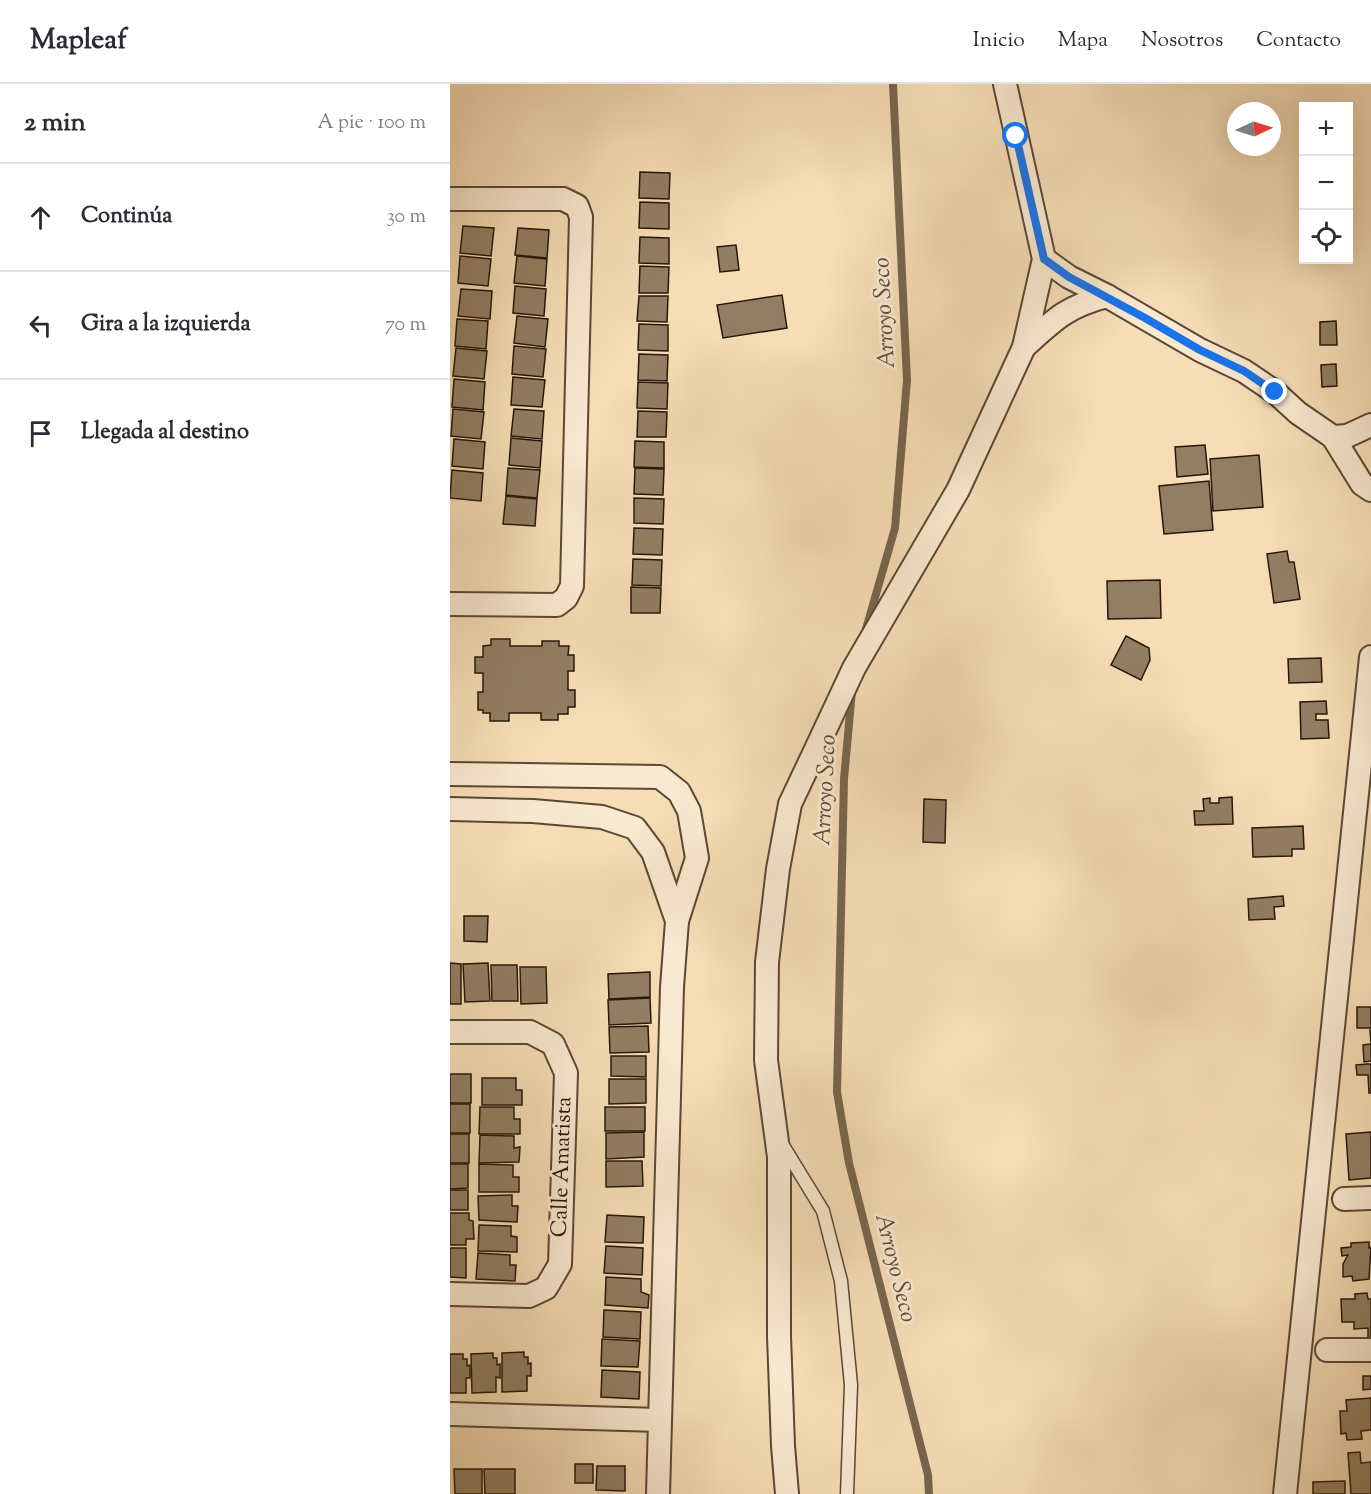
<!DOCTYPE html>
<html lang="es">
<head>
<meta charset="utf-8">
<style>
	body { margin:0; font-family:"Sorts Mill Goudy",serif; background:#f2f2f3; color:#2b2b33 }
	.controls { position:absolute; right:18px; top:18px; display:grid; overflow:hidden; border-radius:0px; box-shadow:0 6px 24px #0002 }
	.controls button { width:54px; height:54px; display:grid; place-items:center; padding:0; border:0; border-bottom:2px solid #e1e1e2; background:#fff; color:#2b2b33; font:30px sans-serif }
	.compass { position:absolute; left:777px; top:18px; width:54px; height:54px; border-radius:50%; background:#fff; box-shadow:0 6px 24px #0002; rotate:86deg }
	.stop { position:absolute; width:18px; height:18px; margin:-14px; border:4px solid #1a73e8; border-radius:50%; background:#fff }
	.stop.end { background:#1a73e8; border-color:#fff; box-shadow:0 2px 6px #0008 }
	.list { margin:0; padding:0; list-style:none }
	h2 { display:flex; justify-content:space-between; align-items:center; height:78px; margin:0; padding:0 24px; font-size:26px }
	h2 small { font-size:20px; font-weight:400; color:#7c7c81 }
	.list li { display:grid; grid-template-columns:39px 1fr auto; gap:18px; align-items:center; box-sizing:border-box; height:108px; padding:0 24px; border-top:2px solid #e1e1e2 }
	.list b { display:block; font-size:22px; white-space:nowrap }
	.list em { font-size:20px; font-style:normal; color:#7c7c81 }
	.icon { flex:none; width:33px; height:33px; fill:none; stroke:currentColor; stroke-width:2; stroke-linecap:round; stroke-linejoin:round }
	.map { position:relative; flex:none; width:921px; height:1410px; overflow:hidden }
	header { display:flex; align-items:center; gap:36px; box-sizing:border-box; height:84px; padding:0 30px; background:#fff; border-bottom:2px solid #e1e1e2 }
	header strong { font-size:28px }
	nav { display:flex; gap:33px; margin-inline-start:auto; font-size:21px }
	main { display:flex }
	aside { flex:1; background:#fff }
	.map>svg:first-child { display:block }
</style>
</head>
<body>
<header>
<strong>Mapleaf</strong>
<nav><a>Inicio</a><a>Mapa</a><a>Nosotros</a><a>Contacto</a></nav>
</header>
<main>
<aside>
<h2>2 min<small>A pie · 100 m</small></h2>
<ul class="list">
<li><svg class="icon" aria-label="ahead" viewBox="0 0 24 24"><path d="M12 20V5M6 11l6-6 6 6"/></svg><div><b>Continúa</b></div><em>30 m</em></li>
<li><svg class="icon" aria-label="left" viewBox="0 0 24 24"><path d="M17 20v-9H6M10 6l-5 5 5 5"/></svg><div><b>Gira a la izquierda</b></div><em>70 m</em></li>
<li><svg class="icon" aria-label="arrive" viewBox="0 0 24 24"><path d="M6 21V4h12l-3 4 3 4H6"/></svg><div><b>Llegada al destino</b></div></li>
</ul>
</aside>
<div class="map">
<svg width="921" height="1410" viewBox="0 0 921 1410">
	<rect width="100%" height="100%" fill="#f6ddb6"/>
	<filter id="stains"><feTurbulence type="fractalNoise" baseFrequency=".00333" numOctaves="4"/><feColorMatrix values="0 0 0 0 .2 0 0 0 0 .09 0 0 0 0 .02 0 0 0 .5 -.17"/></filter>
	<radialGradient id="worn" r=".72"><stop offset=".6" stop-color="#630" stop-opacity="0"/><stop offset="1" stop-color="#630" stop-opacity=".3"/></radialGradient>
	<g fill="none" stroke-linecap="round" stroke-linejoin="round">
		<g stroke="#78664e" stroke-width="8">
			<polyline points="416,545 445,444 457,296 443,0"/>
			<polyline points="402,607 394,695 387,1008 399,1079 478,1391 479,1410"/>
		</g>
	</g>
	<g fill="#927e63" stroke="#26170a" stroke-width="1.5">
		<polygon points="190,88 220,89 219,115 189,114"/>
		<polygon points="190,118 219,119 219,145 189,144"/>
		<polygon points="13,142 44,144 41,172 10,169"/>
		<polygon points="68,144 99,146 97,174 65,171"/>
		<polygon points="190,153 219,154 219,180 189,179"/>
		<polygon points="286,161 289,186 270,188 267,163"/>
		<polygon points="10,172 41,175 38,202 8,199"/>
		<polygon points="67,172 97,175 95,202 64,199"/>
		<polygon points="190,182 219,183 218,209 189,209"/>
		<polygon points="65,202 96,205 94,232 63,229"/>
		<polygon points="11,205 42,207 40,235 8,232"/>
		<polygon points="332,211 337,244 273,254 267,221"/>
		<polygon points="189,212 218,212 217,238 187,237"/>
		<polygon points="67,232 98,235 95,263 64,259"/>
		<polygon points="7,235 38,237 36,265 5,262"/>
		<polygon points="886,237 887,261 870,261 870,238"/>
		<polygon points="189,240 218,241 218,267 188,266"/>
		<polygon points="64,262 96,265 93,293 62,290"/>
		<polygon points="6,264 37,267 34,295 3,292"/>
		<polygon points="189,270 218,271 217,297 188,296"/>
		<polygon points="886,280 887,302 872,303 871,281"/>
		<polygon points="63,293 95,296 92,323 61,321"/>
		<polygon points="4,295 35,298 33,326 2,323"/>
		<polygon points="188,298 218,299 217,325 187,324"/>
		<polygon points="3,325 34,328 31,355 1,352"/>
		<polygon points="64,325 94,327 92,355 61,352"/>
		<polygon points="188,327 217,328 216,353 187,353"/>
		<polygon points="61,354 92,357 90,384 59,381"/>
		<polygon points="4,355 35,358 33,385 2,382"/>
		<polygon points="185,357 214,358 214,384 184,383"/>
		<polygon points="755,361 758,390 727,393 725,363"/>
		<polygon points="809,371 813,423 763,427 760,375"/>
		<polygon points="58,384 90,386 87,414 56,411"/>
		<polygon points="185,384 214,385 213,411 184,410"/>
		<polygon points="2,386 33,389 31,417 0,414"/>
		<polygon points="759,397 763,446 714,450 709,402"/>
		<polygon points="56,412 87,415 85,442 53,440"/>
		<polygon points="184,414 214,415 213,440 184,439"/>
		<polygon points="184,444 213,445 212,471 183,470"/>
		<polygon points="837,467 839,478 844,478 850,515 824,519 817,470"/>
		<polygon points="183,475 212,476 211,502 182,501"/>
		<polygon points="710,496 711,534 658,535 657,497"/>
		<polygon points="181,503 211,504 210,529 181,529"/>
		<polygon points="676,552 699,564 700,576 691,596 661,581"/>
		<polygon points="41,555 60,555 60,562 92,562 92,557 109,557 109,562 119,562 118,571 124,571 124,587 118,587 118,606 125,606 125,623 118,623 118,630 108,630 108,636 91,636 91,629 59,629 59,637 40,637 40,629 33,629 33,626 28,626 28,608 33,608 33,589 25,589 25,573 33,573 33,562 41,561"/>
		<polygon points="871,574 872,598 839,599 838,575"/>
		<polygon points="876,617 877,630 866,630 866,636 878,636 879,654 851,655 850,618"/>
		<polygon points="782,713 783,740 745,741 744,727 754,727 753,715 760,714 760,719 769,719 769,714"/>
		<polygon points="474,715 496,716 495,759 473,758"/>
		<polygon points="853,742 854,765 842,765 842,772 803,773 802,744"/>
		<polygon points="833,812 834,822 824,823 825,835 799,836 798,815"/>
		<polygon points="14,832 38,832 37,858 14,857"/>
		<polygon points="0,879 11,880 11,920 0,920"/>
		<polygon points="38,879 40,917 15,918 13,880"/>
		<polygon points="41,881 67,881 68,917 42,917"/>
		<polygon points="70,883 96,883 97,919 71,920"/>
		<polygon points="200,888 200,913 159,915 158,890"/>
		<polygon points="200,914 201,939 159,941 158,916"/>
		<rect x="907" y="923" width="14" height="21"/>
		<polygon points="198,942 199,968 160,969 159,943"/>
		<polygon points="920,946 921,946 921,977 914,978 913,961 921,960"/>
		<polygon points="161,972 196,972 196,993 161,992"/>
		<polygon points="917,980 921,980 921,1009 919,1009 918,991 907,991 906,981"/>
		<rect x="0" y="990" width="21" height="29"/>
		<polygon points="32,994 66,994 66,1006 72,1006 72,1021 32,1021"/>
		<polygon points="159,995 196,995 196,1019 159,1020"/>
		<rect x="0" y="1020" width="20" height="29"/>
		<polygon points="30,1023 64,1023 64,1035 70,1035 70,1050 29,1050"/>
		<rect x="155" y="1023" width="40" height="24"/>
		<polygon points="194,1048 194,1073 156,1075 156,1049"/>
		<polygon points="921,1048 921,1094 899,1096 896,1050"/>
		<rect x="0" y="1050" width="19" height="29"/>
		<polygon points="30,1051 64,1052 64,1064 70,1063 69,1078 29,1079"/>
		<polygon points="156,1077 192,1077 193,1102 156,1103"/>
		<polygon points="0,1080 18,1080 18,1104 0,1105"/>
		<polygon points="29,1080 63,1081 63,1093 69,1093 69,1108 29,1108"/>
		<rect x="0" y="1106" width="18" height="20"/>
		<polygon points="62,1111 62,1122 68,1122 67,1138 29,1136 28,1112"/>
		<polygon points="0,1129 19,1129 19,1136 23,1137 24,1155 16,1155 16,1161 0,1161"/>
		<polygon points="157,1131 194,1133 193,1159 155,1158"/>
		<polygon points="29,1141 61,1142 61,1152 67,1153 67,1168 28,1167"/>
		<polygon points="919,1158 919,1164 921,1163 919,1195 903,1197 902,1192 893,1193 893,1180 898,1171 892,1172 891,1164 901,1163 901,1159"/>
		<polygon points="156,1162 193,1164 192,1191 154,1189"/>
		<polygon points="0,1164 16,1164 16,1194 0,1193"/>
		<polygon points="28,1169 60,1171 60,1181 66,1181 65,1197 26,1195"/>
		<polygon points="156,1193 191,1195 191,1208 199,1211 198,1224 155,1221"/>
		<polygon points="917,1209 918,1215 921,1215 921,1259 918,1259 918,1244 904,1245 904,1238 892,1238 891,1215 905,1215 905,1210"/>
		<polygon points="154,1226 191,1228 190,1255 153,1253"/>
		<polygon points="152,1255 190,1257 188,1283 151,1282"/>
		<polygon points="74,1268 74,1273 78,1273 78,1280 81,1279 81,1292 77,1292 77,1307 52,1308 52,1269"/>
		<polygon points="43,1269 43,1274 47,1274 47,1281 50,1280 50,1294 46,1293 46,1308 22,1309 21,1270"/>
		<polygon points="0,1270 13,1270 13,1275 17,1275 17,1282 20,1281 20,1294 16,1294 16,1309 0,1309"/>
		<polygon points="152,1286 190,1288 189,1315 151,1313"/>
		<polygon points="913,1292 921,1292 921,1305 913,1306"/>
		<polygon points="921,1314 921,1346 911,1347 912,1355 897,1356 896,1349 891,1350 890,1327 897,1327 896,1316"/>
		<polygon points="910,1368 911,1379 921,1378 921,1410 901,1410 898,1369"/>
		<rect x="125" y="1380" width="18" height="19"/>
		<polygon points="147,1382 175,1382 175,1407 146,1406"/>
		<polygon points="4,1385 32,1385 32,1410 5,1410"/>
		<polygon points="34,1385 65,1385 65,1410 35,1410"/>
		<polygon points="895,1397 895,1410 863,1410 863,1398"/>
	</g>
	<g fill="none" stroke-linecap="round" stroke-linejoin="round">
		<g stroke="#5a4835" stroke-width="15">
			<polyline id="lane" points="332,1060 373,1127 391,1197 401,1301 397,1410"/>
		</g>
		<g stroke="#5a4835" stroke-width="26">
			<g id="street">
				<polyline points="0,115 113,115 127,122 131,133 122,502 116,514 107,521 0,520"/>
				<polyline points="594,175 619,193 657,212"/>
				<path d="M574,263C605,235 616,223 657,212L750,266L794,287L825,308L848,329L883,353L897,352L921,341"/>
				<polyline points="883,353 912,400 921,406"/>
				<polyline points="0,690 210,693 229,708 239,727 247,774 227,837"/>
				<polyline points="0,725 83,727 152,733 185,744 203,768 227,837 222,903 208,1410"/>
				<polyline points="0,948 80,948 103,960 116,989 110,1180 96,1204 79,1212 0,1210"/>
				<polyline points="894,1115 921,1114"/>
				<polyline points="877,1266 921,1266"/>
				<polyline points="0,1330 210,1336"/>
				<polyline points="337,1410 333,1362 329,1252 329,1073 316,976 317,878 328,785 340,720 367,663 404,584 508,406 574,263 594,175 555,0"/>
				<polyline points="835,1410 921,573"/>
			</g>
		</g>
		<use href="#lane" stroke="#f9e9d0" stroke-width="12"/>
		<use href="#street" stroke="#f9e9d0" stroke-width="22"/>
	</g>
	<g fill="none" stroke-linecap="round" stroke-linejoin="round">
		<polyline stroke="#1a73e8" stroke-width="8" points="566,52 594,175 619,193 695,234 750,266 794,287 825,308"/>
	</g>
	<g text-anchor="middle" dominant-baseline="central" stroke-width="6" stroke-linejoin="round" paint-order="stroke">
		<g font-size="22" fill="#26170a" stroke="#f9e9d0">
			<text transform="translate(113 1083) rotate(-88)">Calle Amatista</text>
		</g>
		<g font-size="24" font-style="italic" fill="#5d4b38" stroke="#f9e9d0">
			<text transform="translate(435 229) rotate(-93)">Arroyo Seco</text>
			<text transform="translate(376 706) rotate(-87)">Arroyo Seco</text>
			<text transform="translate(445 1184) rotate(76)">Arroyo Seco</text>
		</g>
	</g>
	<rect width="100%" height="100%" filter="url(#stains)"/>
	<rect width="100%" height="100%" fill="url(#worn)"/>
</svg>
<div class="controls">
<button>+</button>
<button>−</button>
<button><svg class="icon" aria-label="locate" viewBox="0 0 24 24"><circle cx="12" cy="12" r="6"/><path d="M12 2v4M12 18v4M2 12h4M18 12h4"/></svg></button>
</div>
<svg class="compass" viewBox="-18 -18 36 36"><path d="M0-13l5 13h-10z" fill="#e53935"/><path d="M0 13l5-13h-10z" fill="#7c7c81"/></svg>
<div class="stop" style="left:566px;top:52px"></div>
<div class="stop end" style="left:825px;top:308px"></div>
</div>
</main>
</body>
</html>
